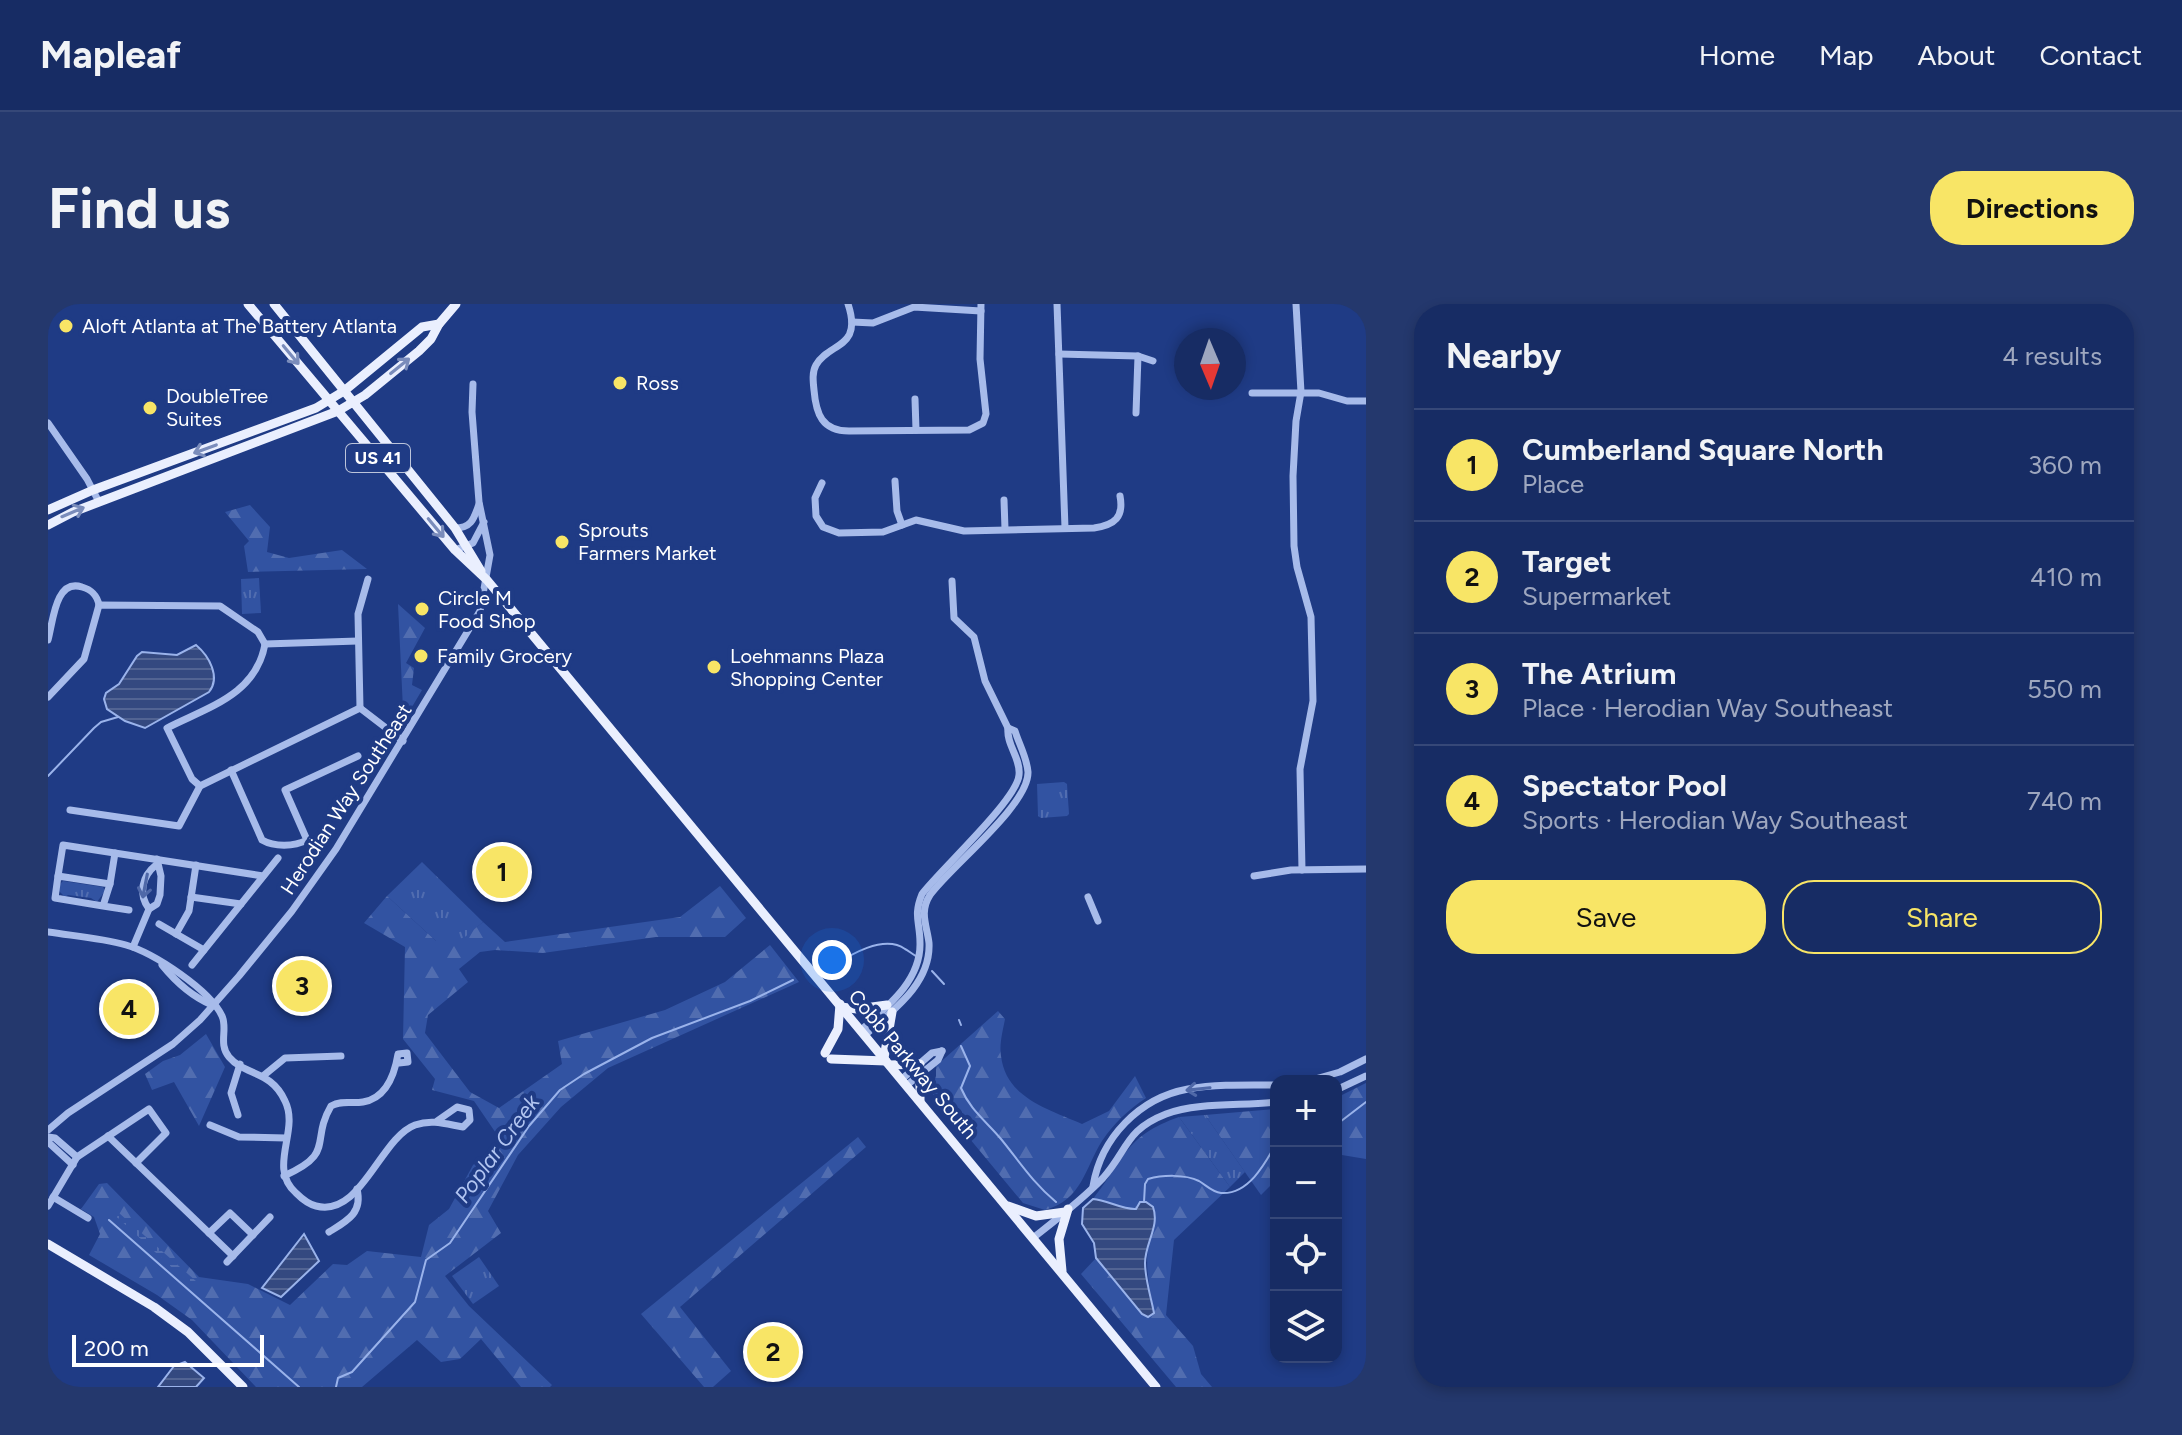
<!DOCTYPE html>
<html lang="en">
<head>
<meta charset="utf-8">
<style>
	body { margin:0; font-family:Figtree,sans-serif; background:#24386d; color:#f1f3f6 }
	.controls { position:absolute; right:24px; bottom:24px; display:grid; overflow:hidden; border-radius:16px; box-shadow:0 4px 12px #0003 }
	.controls button { width:72px; height:72px; display:grid; place-items:center; padding:0; border:0; border-bottom:2px solid #364878; background:#172c64; color:#f1f3f6; font:40px sans-serif }
	.compass { position:absolute; left:1126px; top:24px; width:72px; height:72px; border-radius:50%; background:#172c64; box-shadow:0 4px 12px #0003; rotate:178deg }
	.scale { position:absolute; left:24px; bottom:20px; width:192px; box-sizing:border-box; padding-left:8px; border:4px solid #fff; border-top:0; font-size:22px; line-height:28px; white-space:nowrap; color:#fff; -webkit-text-stroke:6px #1f3b85; paint-order:stroke }
	.you { position:absolute; left:784px; top:656px; width:28px; height:28px; margin:-20px; border:6px solid #fff; border-radius:50%; background:#1a73e8; box-shadow:0 0 0 12px #1a73e833 }
	.badge { display:grid; place-items:center; width:52px; height:52px; border-radius:50%; background:#f8e566; color:#111; font-size:26px; font-weight:700 }
	.pin { position:absolute; translate:-50% -50%; border:4px solid #fff; box-shadow:0 2px 8px #0006 }
	.list { margin:0; padding:0; list-style:none }
	h2 { display:flex; justify-content:space-between; align-items:center; height:104px; margin:0; padding:0 32px; font-size:34px }
	h2 small { font-size:26px; font-weight:400; color:#9ea7bf }
	.list li { display:grid; grid-template-columns:52px 1fr auto; gap:24px; align-items:center; box-sizing:border-box; height:112px; padding:0 32px; border-top:2px solid #364878 }
	.list b { display:block; font-size:30px; white-space:nowrap }
	.list p { margin:0; font-size:26px; white-space:nowrap; color:#9ea7bf }
	.list em { font-size:26px; font-style:normal; color:#9ea7bf }
	.actions { display:flex; gap:16px; padding:24px 32px }
	.actions a { flex:1; padding:18px 0; border:2px solid #f8e566; border-radius:32px; text-align:center; font-size:28px; color:#f8e566 }
	.actions .main { background:#f8e566; color:#111 }
	.icon { flex:none; width:44px; height:44px; fill:none; stroke:currentColor; stroke-width:2; stroke-linecap:round; stroke-linejoin:round }
	.map { position:relative; flex:none; width:1318px; height:1083px; overflow:hidden; border-radius:32px }
	header { display:flex; align-items:center; gap:48px; box-sizing:border-box; height:112px; padding:0 40px; background:#172c64; border-bottom:2px solid #364878 }
	header strong { font-size:38px }
	nav { display:flex; gap:44px; margin-inline-start:auto; font-size:28px }
	.intro { display:flex; align-items:center; justify-content:space-between; box-sizing:border-box; height:192px; padding:0 48px }
	h1 { margin:0; font-size:56px }
	.button { padding:20px 36px; border-radius:32px; background:#f8e566; color:#111; font-size:28px; font-weight:700 }
	main { display:flex; gap:48px; padding:0 48px }
	aside { flex:1; background:#172c64; border-radius:32px; box-shadow:0 4px 12px #0003 }
	.map>svg:first-child { display:block }
</style>
</head>
<body>
<header>
<strong>Mapleaf</strong>
<nav><a>Home</a><a>Map</a><a>About</a><a>Contact</a></nav>
</header>
<div class="intro"><h1>Find us</h1><a class="button">Directions</a></div>
<main>
<div class="map">
<svg width="1318" height="1083" viewBox="0 0 1318 1083">
	<defs>
		<pattern id="grass-tufts" width="24" height="20" patternUnits="userSpaceOnUse" patternTransform="scale(2)"><rect width="24" height="20" fill="#3253a2"/><path d="M3 7l-1-3M5 7V3M7 7l1-3M15 17l-1-3M17 17v-4M19 17l1-3" fill="none" stroke="#516db0"/></pattern>
		<pattern id="forest-firs" width="22" height="20" patternUnits="userSpaceOnUse" patternTransform="scale(2)"><rect width="22" height="20" fill="#3253a2"/><path d="M5 1l3.5 6h-7zM16 11l3.5 6h-7z" fill="#516db0"/></pattern>
		<pattern id="wetland-marsh" width="20" height="14" patternUnits="userSpaceOnUse" patternTransform="scale(2)"><rect width="20" height="14" fill="#3253a2"/><path d="M1 5h8M5 5V1M11 12h8M15 12V8" fill="none" stroke="#516db0"/></pattern>
		<pattern id="water-rules" width="6" height="5" patternUnits="userSpaceOnUse" patternTransform="scale(2)"><rect width="6" height="5" fill="#344980"/><path d="M0 2.5h6" fill="none" stroke="#526493"/></pattern>
	</defs>
	<rect width="100%" height="100%" fill="#1f3b85"/>
	<g fill="url(#grass-tufts)">
		<polygon points="211,274 213,309 194,310 193,275"/>
		<polygon points="1016,478 1019,480 1021,510 1019,512 993,514 990,512 989,480"/>
		<polygon points="374,558 435,618 412,638 388,637 339,592"/>
		<polygon points="15,577 55,583 57,587 49,598 43,594 20,591 17,593 11,587 12,580"/>
		<polygon points="1157,811 1197,868 1182,883 1131,813"/>
		<polygon points="431,953 451,982 425,1000 404,972"/>
	</g>
	<g fill="url(#forest-firs)">
		<polygon points="202,201 222,223 219,248 241,254 294,246 319,265 200,268 196,242 201,237 177,208"/>
		<polygon points="350,300 377,324 358,359 366,364 364,381 374,386 361,408 355,405"/>
		<polygon points="672,582 698,614 677,633 608,633 495,649 447,646 432,648 411,665 420,678 380,711 377,729 422,788 451,804 514,760 510,737 617,706 677,678 722,641 751,678 560,764 513,803 470,851 440,907 453,929 397,972 421,1002 504,1081 502,1083 473,1083 433,1035 412,1055 393,1058 369,1036 314,1083 208,1083 144,1016 109,991 41,951 52,930 46,913 33,905 51,880 59,879 151,973 200,980 242,1001 285,960 299,961 319,947 373,953 381,921 401,905 425,861 454,838 426,797 384,786 387,775 355,735 357,643 316,619 339,592 388,637 412,637 435,618 457,638 632,613"/>
		<path d="M950,707L957,715C955,726 951,740 953,752C958,794 1000,805 1034,820L1061,807L1087,772L1098,794C1080,806 1066,819 1054,837C1037,864 1034,896 997,906L975,899L883,788L888,772V762Z"/>
		<polygon points="158,730 177,763 151,822 126,778 104,786 97,770 115,757 132,751"/>
		<polygon points="1318,779 1318,855 1288,850 1288,794"/>
		<polygon points="1228,805 1228,876 1213,891 1157,811"/>
		<path d="M1131,813L1182,883L1126,936L1118,1011L1145,1042L1153,1070L1164,1083H1128L1033,970L1048,954L1094,1010L1106,1009C1101,979 1093,951 1107,923L1088,905C1075,906 1059,897 1045,895C1078,853 1077,832 1131,813Z"/>
		<polygon points="810,833 818,843 632,1003 683,1067 665,1083 656,1083 593,1010"/>
	</g>
	<polygon fill="url(#wetland-marsh)" points="71,909 149,978 144,982 69,913"/>
	<g fill="url(#water-rules)" stroke="#9ab3eb" stroke-width="2">
		<path d="M148,341C161,352 173,373 161,388L97,424L77,417L59,405L56,395L58,389L71,380L89,352L94,348L129,351Z"/>
		<path d="M1045,895C1059,896 1075,906 1088,905L1092,898H1098L1105,903C1112,922 1097,939 1097,959C1097,975 1103,993 1106,1009L1100,1013L1094,1010L1048,954L1046,939L1034,920L1035,904Z"/>
		<polygon points="256,930 271,957 233,993 214,984"/>
		<polygon points="137,1058 156,1074 148,1083 110,1083 126,1062"/>
	</g>
	<g fill="none" stroke-linecap="round" stroke-linejoin="round">
		<g stroke="#9ab3eb" stroke-width="2">
			<polyline points="0,472 46,424 53,418 70,413"/>
			<path d="M784,663C801,651 836,630 857,645C861,647 864,650 868,652"/>
			<polyline points="884,667 896,680"/>
			<polyline points="911,716 913,721"/>
			<path d="M913,742L922,762L913,784C922,806 938,817 953,835C971,857 985,879 1008,898"/>
			<polyline points="1288,821 1318,798"/>
			<path d="M1096,898L1097,880L1100,875C1114,871 1137,870 1151,877C1158,881 1164,888 1173,889C1200,891 1217,860 1228,840"/>
			<polyline points="61,916 251,1083"/>
			<polyline points="288,1083 290,1074 304,1068 367,998 378,956 402,939 481,822 512,786 536,770 604,734 702,697 745,676"/>
		</g>
		<g stroke="#a7bbea" stroke-width="7">
			<path d="M800,0C815,45 781,38 768,61C764,68 765,77 766,86C768,110 774,127 801,127L921,126L935,119L938,110L932,55L933,0"/>
			<polyline points="1009,0 1017,224"/>
			<polyline points="1248,0 1253,88 1248,117 1245,172 1246,242 1249,263 1263,313 1265,397 1252,465 1254,566"/>
			<polyline points="0,5 6,0"/>
			<polyline points="804,18 825,19 866,3 933,7"/>
			<polyline points="1011,50 1090,52 1105,57"/>
			<polyline points="1204,89 1271,89 1299,97 1318,97"/>
			<polyline points="867,95 868,126"/>
			<polyline points="1088,109 1090,52"/>
			<polyline points="0,119 39,175 51,198"/>
			<polyline points="847,177 849,207 854,221"/>
			<path d="M774,179L767,194L768,212L775,223L791,229L835,228L868,216L916,227L1046,224C1067,221 1076,213 1072,192"/>
			<polyline points="956,196 957,225"/>
			<path d="M407,224C424,224 426,214 431,200"/>
			<polyline points="407,246 425,239 436,218"/>
			<path d="M0,336C5,319 7,274 34,283C44,286 49,291 51,301"/>
			<polyline points="217,340 310,337"/>
			<polyline points="0,393 36,355 51,301 172,302 210,328 217,340"/>
			<polyline points="312,404 310,310 320,275"/>
			<polyline points="312,404 355,437"/>
			<path d="M183,466L214,536C226,543 246,543 259,536L237,486L310,452"/>
			<path d="M152,482L144,475L119,424C160,403 208,391 217,340"/>
			<polyline points="22,506 131,522 152,482 312,404"/>
			<polyline points="10,572 15,541 215,572"/>
			<polyline points="1206,572 1243,566 1318,565"/>
			<polyline points="62,580 67,549"/>
			<polyline points="143,593 193,600"/>
			<polyline points="1040,593 1050,617"/>
			<polyline points="55,602 7,594 10,572 62,580 55,602 81,606"/>
			<path d="M101,605C90,590 94,572 108,561"/>
			<polyline points="111,620 156,646"/>
			<path d="M0,628C26,632 53,634 78,641C106,649 162,686 174,712C180,725 170,740 181,753C197,772 223,766 237,797C252,827 219,863 248,889C254,895 260,900 268,902C313,914 332,834 367,821C384,815 398,820 415,823L422,816L421,806L409,803L389,817"/>
			<polyline points="128,630 141,607 148,561"/>
			<polyline points="85,643 101,605 109,600 112,591 113,572 109,555"/>
			<path d="M114,661C127,677 145,693 164,701"/>
			<polyline points="144,661 230,554"/>
			<path d="M813,726C839,703 873,677 872,639C872,618 865,612 874,590C893,565 969,496 971,471C973,454 958,441 960,424L937,377L926,333L906,314L904,277"/>
			<path d="M817,731C844,707 883,680 881,639C879,622 871,608 882,591C903,562 981,501 980,468C979,454 971,440 967,427L960,424"/>
			<polyline points="215,772 237,754 293,752"/>
			<polyline points="854,775 884,749 894,747"/>
			<polyline points="1260,777 1292,768 1318,755"/>
			<polyline points="859,781 890,756 894,747"/>
			<polyline points="1288,786 1318,772"/>
			<polyline points="190,811 183,789 192,760"/>
			<polyline points="162,821 191,833 238,834"/>
			<polyline points="0,826 20,809 125,740 152,716 191,672 244,607 288,545 432,307 442,251 431,198 424,108 425,80"/>
			<polyline points="60,832 185,952"/>
			<polyline points="0,833 7,834 29,853"/>
			<polyline points="0,838 25,861"/>
			<path d="M236,872C288,849 262,838 283,802C294,796 303,800 315,798C340,794 347,768 350,750L359,749L360,758L351,759"/>
			<path d="M1045,882C1053,834 1091,794 1140,785C1169,780 1199,781 1228,781"/>
			<polyline points="5,893 40,914"/>
			<polyline points="0,902 29,853 101,805 118,829 88,859"/>
			<path d="M281,928C299,917 315,909 309,885"/>
			<polyline points="161,929 182,909 205,931"/>
			<path d="M985,934C1009,915 1034,896 1055,874C1080,846 1077,826 1118,810C1149,798 1195,802 1228,798"/>
			<polyline points="179,958 222,913"/>
		</g>
		<g stroke="#eaeffe" stroke-width="9">
			<polyline points="200,0 407,246 439,276 1108,1083"/>
			<polyline points="226,0 407,224 433,267"/>
			<polyline points="0,206 45,186 268,104 296,87 374,23 391,20"/>
			<polyline points="0,221 25,208 290,107 317,91 371,47 383,35 391,20 408,0"/>
			<polyline points="793,703 809,705 839,701"/>
			<polyline points="777,749 790,725 792,700"/>
			<polyline points="836,754 844,708"/>
			<polyline points="783,755 838,757"/>
			<polyline points="842,761 872,760"/>
			<polyline points="872,797 872,771"/>
			<polyline points="960,902 988,912 1017,908"/>
			<polyline points="0,940 106,1003 140,1028 195,1083"/>
			<polyline points="1014,967 1011,935 1020,905"/>
		</g>
	</g>
	<defs><path id="oneway-shaft" d="M-6 0H5M1.5-3L5.5 0L1.5 3" fill="none" stroke-width="1.6" stroke-linecap="round" stroke-linejoin="round" transform="scale(2)"/></defs>
	<g stroke="#7a8cbb">
		<use href="#oneway-shaft" transform="translate(243 51) rotate(50)"/>
		<use href="#oneway-shaft" transform="translate(352 62) rotate(-39)"/>
		<use href="#oneway-shaft" transform="translate(157 145) rotate(160)"/>
		<use href="#oneway-shaft" transform="translate(25 208) rotate(-23)"/>
		<use href="#oneway-shaft" transform="translate(388 224) rotate(50)"/>
	</g>
	<g stroke="#4f68a8">
		<use href="#oneway-shaft" transform="translate(97 582) rotate(101)"/>
		<use href="#oneway-shaft" transform="translate(1150 785) rotate(174)"/>
	</g>
	<g fill="#f8e566" stroke="#1f3b85" stroke-width="3">
		<circle cx="18" cy="22" r="8"/>
		<circle cx="572" cy="79" r="8"/>
		<circle cx="102" cy="104" r="8"/>
		<circle cx="514" cy="238" r="8"/>
		<circle cx="374" cy="305" r="8"/>
		<circle cx="373" cy="352" r="8"/>
		<circle cx="666" cy="363" r="8"/>
	</g>
	<g text-anchor="middle" dominant-baseline="central" stroke-width="8" stroke-linejoin="round" paint-order="stroke">
		<rect fill="#1f3b85" stroke="#bcc4da" stroke-width="2" x="298" y="140" width="64" height="28" rx="6"/>
		<g font-size="18" font-weight="bold" fill="#fff">
			<text x="330" y="154">US 41</text>
		</g>
		<g font-size="20" fill="#fff" stroke="#1f3b85" text-anchor="start">
			<text x="34" y="22">Aloft Atlanta at The Battery Atlanta</text>
			<text x="588" y="79">Ross</text>
			<text x="118" y="92">DoubleTree<tspan x="118" dy="23">Suites</tspan></text>
			<text x="530" y="226">Sprouts<tspan x="530" dy="23">Farmers Market</tspan></text>
			<text x="390" y="294">Circle M<tspan x="390" dy="23">Food Shop</tspan></text>
			<text x="389" y="352">Family Grocery</text>
			<text x="682" y="352">Loehmanns Plaza<tspan x="682" dy="23">Shopping Center</tspan></text>
		</g>
		<g font-size="20" fill="#fff" stroke="#1f3b85">
			<text transform="translate(298 495) rotate(-57)">Herodian Way Southeast</text>
			<text transform="translate(865 760) rotate(50)">Cobb Parkway South</text>
		</g>
		<g font-size="22" font-style="italic" fill="#b2c5f1" stroke="#1f3b85">
			<text transform="translate(449 845) rotate(-54)">Poplar Creek</text>
		</g>
	</g>
</svg>
<div class="controls">
<button>+</button>
<button>−</button>
<button><svg class="icon" aria-label="locate" viewBox="0 0 24 24"><circle cx="12" cy="12" r="6"/><path d="M12 2v4M12 18v4M2 12h4M18 12h4"/></svg></button>
<button><svg class="icon" aria-label="layers" viewBox="0 0 24 24"><path d="M12 4l9 5-9 5-9-5zM3 14l9 5 9-5"/></svg></button>
</div>
<svg class="compass" viewBox="-18 -18 36 36"><path d="M0-13l5 13h-10z" fill="#e53935"/><path d="M0 13l5-13h-10z" fill="#9ea7bf"/></svg>
<div class="scale">200 m</div>
<div class="you"></div>
<div class="pin badge" style="left:454px;top:568px">1</div>
<div class="pin badge" style="left:725px;top:1048px">2</div>
<div class="pin badge" style="left:254px;top:682px">3</div>
<div class="pin badge" style="left:81px;top:705px">4</div>
</div>
<aside>
<h2>Nearby<small>4 results</small></h2>
<ul class="list">
<li><span class="badge">1</span><div><b>Cumberland Square North</b><p>Place</p></div><em>360 m</em></li>
<li><span class="badge">2</span><div><b>Target</b><p>Supermarket</p></div><em>410 m</em></li>
<li><span class="badge">3</span><div><b>The Atrium</b><p>Place · Herodian Way Southeast</p></div><em>550 m</em></li>
<li><span class="badge">4</span><div><b>Spectator Pool</b><p>Sports · Herodian Way Southeast</p></div><em>740 m</em></li>
</ul>
<div class="actions"><a class="main">Save</a><a>Share</a></div>
</aside>
</main>
</body>
</html>
